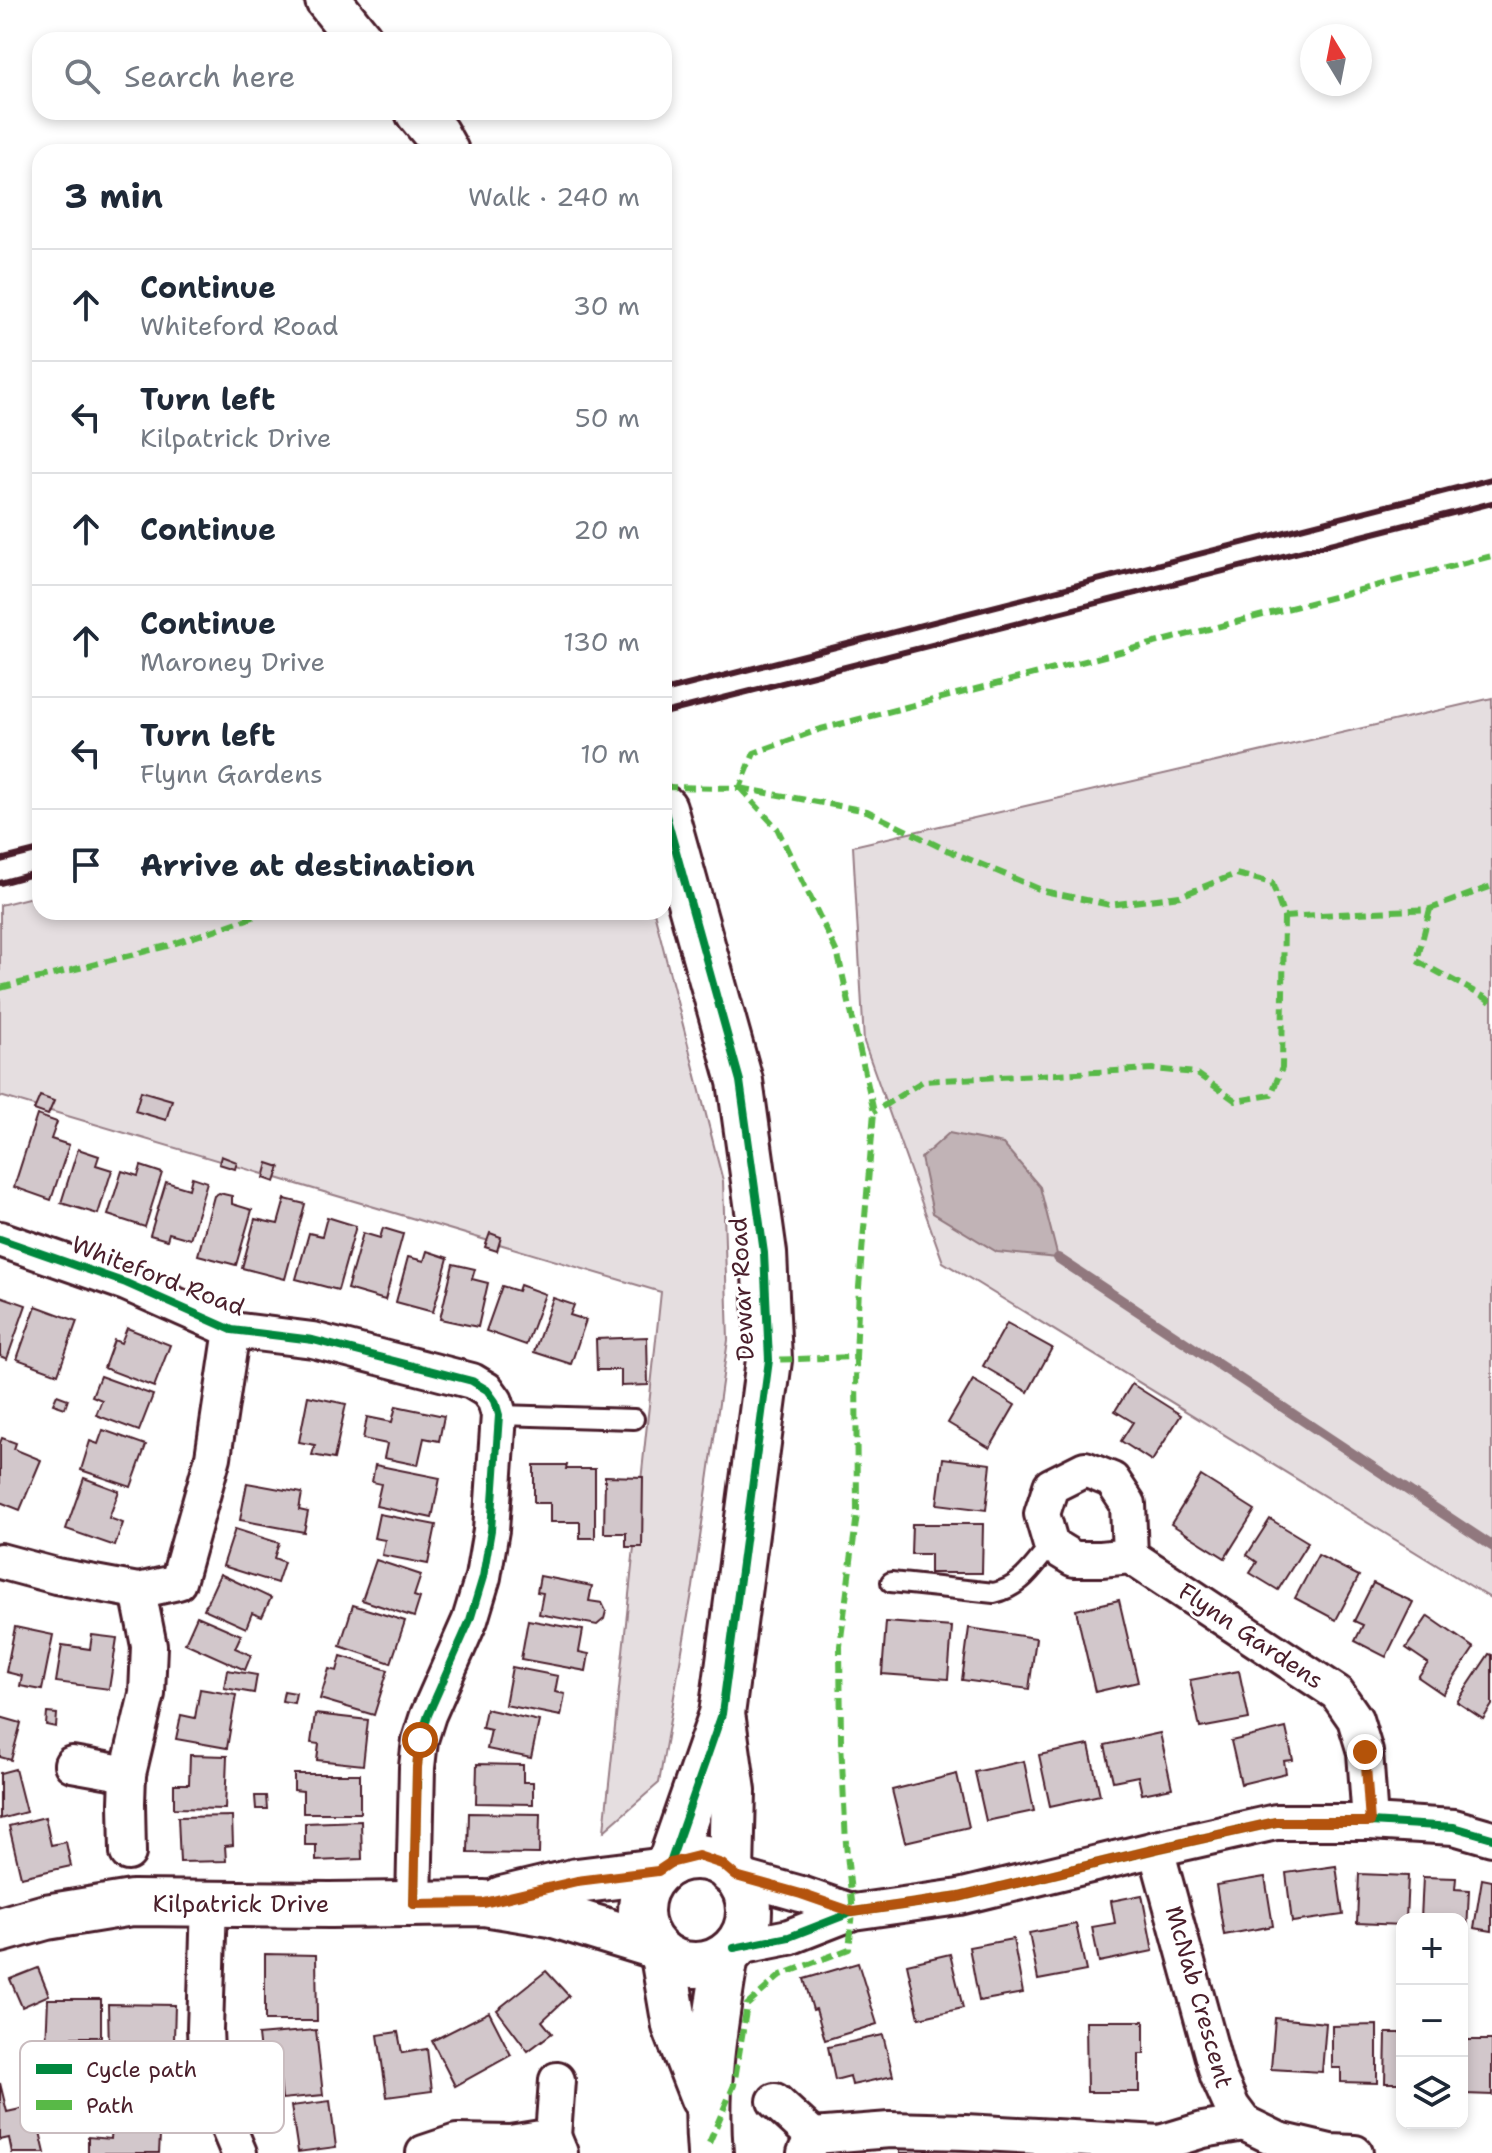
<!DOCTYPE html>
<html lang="en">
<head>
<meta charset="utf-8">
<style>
	body { margin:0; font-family:"Shantell Sans",sans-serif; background:#f2f2f3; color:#1f2937 }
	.controls { position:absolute; right:24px; bottom:24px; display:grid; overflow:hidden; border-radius:16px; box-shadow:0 4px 12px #0003 }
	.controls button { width:72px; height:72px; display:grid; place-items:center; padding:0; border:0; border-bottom:2px solid #e0e1e3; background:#fff; color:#1f2937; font:40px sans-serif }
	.compass { position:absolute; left:1300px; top:24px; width:72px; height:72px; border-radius:50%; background:#fff; box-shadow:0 4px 12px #0003; rotate:350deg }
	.stop { position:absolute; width:24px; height:24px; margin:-18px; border:6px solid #b45309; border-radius:50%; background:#fff }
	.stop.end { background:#b45309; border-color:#fff; box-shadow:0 2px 8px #0008 }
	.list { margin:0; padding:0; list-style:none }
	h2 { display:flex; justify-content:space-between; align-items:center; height:104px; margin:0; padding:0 32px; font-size:34px }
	h2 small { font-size:26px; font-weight:400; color:#747a83 }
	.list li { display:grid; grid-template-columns:52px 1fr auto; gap:24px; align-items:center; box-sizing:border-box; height:112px; padding:0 32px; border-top:2px solid #e0e1e3 }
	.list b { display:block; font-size:30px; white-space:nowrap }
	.list p { margin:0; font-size:26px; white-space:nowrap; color:#747a83 }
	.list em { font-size:26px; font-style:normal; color:#747a83 }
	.icon { flex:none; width:44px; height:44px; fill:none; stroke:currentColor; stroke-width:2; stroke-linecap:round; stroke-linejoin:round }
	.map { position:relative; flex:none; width:1492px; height:2153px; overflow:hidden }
	.search { position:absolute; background:#fff; box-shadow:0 4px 12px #0003; left:32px; top:32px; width:640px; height:88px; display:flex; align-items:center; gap:20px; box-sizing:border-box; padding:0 28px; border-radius:24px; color:#747a83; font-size:30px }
	.panel { position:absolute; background:#fff; box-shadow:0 4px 12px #0003; left:32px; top:144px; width:640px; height:776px; border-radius:24px }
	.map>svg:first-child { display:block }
</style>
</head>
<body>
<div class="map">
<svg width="1492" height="2153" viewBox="0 0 1492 2153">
	<rect width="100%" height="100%" fill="#fff"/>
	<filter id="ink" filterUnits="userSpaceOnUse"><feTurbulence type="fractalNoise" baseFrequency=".0125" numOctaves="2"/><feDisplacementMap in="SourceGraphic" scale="16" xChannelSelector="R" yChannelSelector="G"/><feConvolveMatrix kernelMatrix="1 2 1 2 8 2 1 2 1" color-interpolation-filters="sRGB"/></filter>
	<g filter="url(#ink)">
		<g fill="#e5dee0" stroke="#987e86" stroke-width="2">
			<polygon points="1492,698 1492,1599 943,1262 864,1042 853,846"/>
			<polygon points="40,895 40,912 654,912 723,1181 728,1340 693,1587 659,1783 604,1831 661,1292 0,1096 0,905"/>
		</g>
		<polygon fill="#c1b3b6" stroke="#91787e" stroke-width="2" points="949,1133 1003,1144 1040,1187 1058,1258 997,1252 933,1213 921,1158"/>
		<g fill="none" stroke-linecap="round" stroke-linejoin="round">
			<polyline stroke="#91787e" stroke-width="10" points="1058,1258 1492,1546"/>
		</g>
		<g fill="#d2c7cb" stroke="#4a1f2b" stroke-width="2">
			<polygon points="141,1091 172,1100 166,1120 135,1111"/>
			<polygon points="40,1096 54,1101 48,1115 34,1110"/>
			<polygon points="37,1115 57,1122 51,1139 69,1145 51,1200 14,1187"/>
			<polygon points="78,1149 99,1156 96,1165 112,1170 98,1214 61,1203"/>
			<polygon points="221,1156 237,1162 235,1169 219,1164"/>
			<polygon points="268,1163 280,1167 275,1182 264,1178"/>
			<polygon points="141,1166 162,1173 145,1227 108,1215 122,1171 138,1176"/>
			<polygon points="192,1177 207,1182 190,1239 169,1233 167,1240 150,1235 166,1182 189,1189"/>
			<polygon points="219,1193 232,1196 232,1204 252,1210 236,1265 198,1255 214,1196"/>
			<polygon points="285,1199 305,1204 285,1279 242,1268 255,1219 278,1224"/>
			<polygon points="327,1217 356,1226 338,1290 296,1279 309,1233 322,1236"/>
			<polygon points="383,1228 403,1234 385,1300 347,1289 363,1233 380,1238"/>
			<polygon points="490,1233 501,1237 497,1251 485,1247"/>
			<polygon points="427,1251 448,1258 433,1312 396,1302 408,1257 424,1261"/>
			<polygon points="453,1264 475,1269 472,1279 488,1283 478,1327 440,1319"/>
			<polygon points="520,1285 545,1294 526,1345 486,1331 502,1286 518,1291"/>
			<polygon points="0,1296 26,1305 7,1359 0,1356"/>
			<polygon points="553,1298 574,1305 570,1315 586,1320 571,1364 534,1352"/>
			<polygon points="36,1306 77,1321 58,1374 17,1359"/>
			<polygon points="1007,1323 1052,1348 1028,1392 983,1366"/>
			<polygon points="127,1328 170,1345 154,1387 104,1368 114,1340 121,1343"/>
			<polygon points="647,1337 648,1385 621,1386 621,1370 597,1370 596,1339"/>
			<polygon points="100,1376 153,1395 139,1431 96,1415 102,1400 92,1396"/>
			<polygon points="973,1380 1015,1405 990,1448 948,1423"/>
			<polygon points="1132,1384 1181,1415 1152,1461 1121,1441 1133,1422 1115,1411"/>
			<polygon points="57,1395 68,1399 65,1408 53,1404"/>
			<polygon points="308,1396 346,1404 334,1459 312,1455 315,1445 299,1442"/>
			<polygon points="396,1406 444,1416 439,1441 424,1438 418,1465 384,1458 387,1444 363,1439 367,1417 392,1422"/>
			<polygon points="103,1430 146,1445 131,1487 81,1470 90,1441 98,1444"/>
			<polygon points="2,1438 16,1443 14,1449 41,1460 20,1510 0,1502 0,1443"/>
			<polygon points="943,1458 991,1464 986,1510 937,1504"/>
			<polygon points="375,1465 440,1478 432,1518 376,1506 381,1484 372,1482"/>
			<polygon points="534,1465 567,1465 566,1469 595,1469 595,1538 580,1538 580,1522 550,1522 550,1503 534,1503"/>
			<polygon points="605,1476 643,1477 642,1547 626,1547 626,1533 604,1533"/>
			<polygon points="1201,1476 1255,1510 1225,1558 1171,1524"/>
			<polygon points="84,1478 119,1491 109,1518 123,1523 115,1546 66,1529"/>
			<polygon points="247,1483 302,1493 299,1510 308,1512 304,1532 240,1520"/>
			<polygon points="379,1514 436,1525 428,1564 382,1555 385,1540 374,1538"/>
			<polygon points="1270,1519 1308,1542 1278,1590 1250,1573 1257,1562 1247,1555"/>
			<polygon points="912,1524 983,1524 982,1573 930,1573 930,1554 911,1554"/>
			<polygon points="235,1529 279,1543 274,1558 284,1562 277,1583 223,1566"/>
			<polygon points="1318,1555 1359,1576 1336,1620 1295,1598"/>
			<polygon points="376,1560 421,1575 414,1596 420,1598 414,1617 362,1600"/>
			<polygon points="220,1574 271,1598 262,1617 252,1613 246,1628 204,1609"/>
			<polygon points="540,1576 592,1586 589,1601 602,1603 606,1611 604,1619 597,1625 539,1614 543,1593 537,1592"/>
			<polygon points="1373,1583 1413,1602 1386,1657 1355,1641 1363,1625 1354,1621"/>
			<polygon points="1119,1600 1138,1682 1095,1692 1076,1610"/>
			<polygon points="353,1605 405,1621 391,1663 340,1646"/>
			<polygon points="197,1616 241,1635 235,1648 251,1655 245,1670 185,1643"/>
			<polygon points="1428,1616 1474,1648 1443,1694 1418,1677 1428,1663 1406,1648"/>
			<polygon points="528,1620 583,1630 579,1652 589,1654 586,1671 521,1659"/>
			<polygon points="886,1622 952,1627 948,1679 882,1674"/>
			<polygon points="15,1627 53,1635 42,1690 20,1686 22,1676 6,1672"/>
			<polygon points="969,1628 1036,1638 1029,1689 962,1680"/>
			<polygon points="92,1635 117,1638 109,1689 56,1682 62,1645 90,1649"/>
			<polygon points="1489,1654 1492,1655 1492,1705 1483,1719 1457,1702"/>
			<polygon points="341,1656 388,1670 374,1715 320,1699 329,1669 337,1671"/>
			<polygon points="512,1667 558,1676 555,1692 565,1694 561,1716 505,1705"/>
			<polygon points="227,1670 257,1675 254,1693 224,1688"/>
			<polygon points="1239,1671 1249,1719 1200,1728 1190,1680"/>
			<polygon points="200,1689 236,1695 227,1748 176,1739 181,1715 195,1718"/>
			<polygon points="284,1691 296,1693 294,1703 282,1701"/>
			<polygon points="486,1709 539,1721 531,1758 487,1749 491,1730 482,1728"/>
			<polygon points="47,1713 57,1714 56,1727 46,1725"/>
			<polygon points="315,1714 368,1720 363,1765 317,1760 319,1744 311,1743"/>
			<polygon points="0,1717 21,1723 11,1760 0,1757"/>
			<polygon points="1286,1728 1293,1760 1284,1761 1286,1773 1241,1784 1231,1741"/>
			<polygon points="1160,1733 1172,1788 1142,1794 1138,1776 1113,1781 1105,1745"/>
			<polygon points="1089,1745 1100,1795 1050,1806 1039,1755"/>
			<polygon points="190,1755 227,1756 225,1809 174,1808 174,1784 189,1784"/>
			<polygon points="1024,1761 1034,1811 986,1821 975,1772"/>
			<polygon points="477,1764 523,1765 523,1782 533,1782 533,1804 476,1803"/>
			<polygon points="15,1769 26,1812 0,1819 0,1773"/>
			<polygon points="294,1774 360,1774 360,1813 303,1813 303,1791 294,1790"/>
			<polygon points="957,1774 969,1827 905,1842 892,1790"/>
			<polygon points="255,1796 266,1796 267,1809 256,1809"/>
			<polygon points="469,1813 540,1814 539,1854 468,1853"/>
			<polygon points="232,1816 233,1845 225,1846 226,1861 180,1862 178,1817"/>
			<polygon points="45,1817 51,1845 66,1842 71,1866 21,1877 9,1826"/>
			<polygon points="361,1821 362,1859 316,1861 316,1845 305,1845 305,1823"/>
			<polygon points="1336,1866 1343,1915 1292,1922 1286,1873"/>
			<polygon points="1359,1874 1408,1876 1406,1919 1402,1919 1402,1925 1357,1923"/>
			<polygon points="1265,1877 1273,1926 1224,1935 1216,1885"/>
			<polygon points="1423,1877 1456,1878 1455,1889 1469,1890 1467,1933 1462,1932 1462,1919 1421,1919"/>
			<polygon points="1482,1879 1492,1881 1492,1931 1474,1928"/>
			<polygon points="1142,1895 1153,1951 1099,1962 1092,1927 1115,1923 1111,1901"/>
			<polygon points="1076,1924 1086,1971 1038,1980 1029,1933"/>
			<polygon points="1013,1939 1023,1993 979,2001 969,1947"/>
			<polygon points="265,1954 316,1955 317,2021 265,2021"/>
			<polygon points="950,1954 963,2008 919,2018 907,1964"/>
			<polygon points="858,1963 877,2024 825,2040 816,2009 813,2010 804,1979"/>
			<polygon points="38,1968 49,1995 22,2007 10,1979"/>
			<polygon points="546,1971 569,1996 542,2021 552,2033 528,2051 497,2010"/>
			<polygon points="48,1999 101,1999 101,2037 72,2037 71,2047 46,2046"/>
			<polygon points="108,2004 175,2005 173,2074 147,2074 148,2052 109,2051"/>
			<polygon points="489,2012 511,2055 455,2086 432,2041"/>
			<polygon points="1275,2018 1326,2023 1322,2072 1271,2069"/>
			<polygon points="1086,2021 1144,2021 1144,2054 1139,2054 1139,2092 1087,2092"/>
			<polygon points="1377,2025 1377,2083 1341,2082 1341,2068 1332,2068 1332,2026"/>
			<polygon points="316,2030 323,2095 282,2099 278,2060 261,2062 258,2035"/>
			<polygon points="398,2032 402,2053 427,2049 432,2091 387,2097 378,2035"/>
			<polygon points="1386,2033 1402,2033 1402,2083 1385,2083"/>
			<polygon points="883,2035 893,2076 852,2085 850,2076 835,2080 828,2047"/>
			<polygon points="1462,2040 1492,2040 1492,2095 1465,2094 1466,2077 1462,2077"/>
			<polygon points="0,2083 7,2112 34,2106 45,2153 12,2153 9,2138 0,2140"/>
			<polygon points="114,2097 162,2100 159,2153 88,2153 88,2137 111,2139"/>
			<polygon points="330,2101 336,2147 298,2152 291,2106"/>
			<polygon points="925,2147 925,2153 900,2153 900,2149"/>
		</g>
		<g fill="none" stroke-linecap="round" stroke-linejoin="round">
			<g stroke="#4a1f2b" stroke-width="24">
				<g id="lane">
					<polyline points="499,1415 634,1419"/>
					<path d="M891,1582L994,1593C1022,1587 1033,1566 1051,1545"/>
				</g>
			</g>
			<g stroke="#4a1f2b" stroke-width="40">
				<g id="street">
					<polyline points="0,1239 126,1283 232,1330 313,1340 472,1381 487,1390 495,1401 499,1415 491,1530 483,1577 470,1620 428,1715 420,1740 417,1767 414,1904"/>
					<polyline points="1130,1556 1101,1559 1074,1559 1051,1545 1042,1514 1051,1486 1085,1469 1112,1480 1128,1504 1130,1556 1337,1693 1355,1719 1365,1752 1370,1822"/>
					<polyline points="0,1561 56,1576 138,1591 178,1582 213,1457 232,1330"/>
					<polyline points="72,1764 128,1774"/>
					<polyline points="1156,1849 1218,2076 1232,2107 1244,2123 1279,2140 1330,2152 1355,2153"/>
					<polyline points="128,1853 127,1803 128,1774 147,1694 149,1646 138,1591"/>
					<polyline points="736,1876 801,1894 853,1912"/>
					<polyline points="209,1903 205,2029 207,2077 239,2153"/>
					<polyline points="734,1948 789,1937 853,1912 959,1897 1156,1849 1276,1822 1370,1822 1454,1827 1492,1838"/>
					<polyline points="775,2101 813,2136"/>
					<polyline points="553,2136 557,2080"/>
					<polyline points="424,2153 457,2142 510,2143 553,2136 560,2153"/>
					<polyline points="805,2153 813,2136 890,2130 965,2132 1160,2143 1203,2130 1244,2123"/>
				</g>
			</g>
			<g stroke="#4a1f2b" stroke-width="50">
				<g id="secondary">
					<polyline points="328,0 360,40"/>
					<polyline points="418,112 436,134 446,152"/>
					<polyline points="664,808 740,1081 764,1253 769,1360 722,1714 670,1863"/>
					<polyline points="723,1720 733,1791 731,1872"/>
					<circle cx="695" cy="1911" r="54"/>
					<polyline points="502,1899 577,1881 658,1871"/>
					<polyline points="0,1930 46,1917 132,1903 330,1905 484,1903 551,1914 652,1945"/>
					<polyline points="663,1956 675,2026 703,2098"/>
					<path d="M710,2153C704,2086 715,2022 726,1956"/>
				</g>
			</g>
			<use href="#lane" stroke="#fff" stroke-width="18"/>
			<use href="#street" stroke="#fff" stroke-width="34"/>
			<use href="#secondary" stroke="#fff" stroke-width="44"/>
			<g stroke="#4a1f2b" stroke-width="6">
				<polyline points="664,691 1492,479"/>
				<polyline points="664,713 1492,503"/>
				<polyline points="0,860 40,850"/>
				<polyline points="0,883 40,872"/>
			</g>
			<g stroke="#58b947" stroke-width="6" stroke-dasharray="12 6" stroke-linecap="butt">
				<polyline points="664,787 740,788 754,753 821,729 1492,556"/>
				<polyline points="740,788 867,811 940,847 1044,891 1110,905 1180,896 1236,874 1272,883 1284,917 1282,1068 1271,1095 1236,1101 1196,1073 1153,1069 923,1081 874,1112"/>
				<polyline points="740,788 777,828 838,955 874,1112 859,1287 856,1357 769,1360"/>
				<polyline points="1430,909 1417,961 1486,998 1492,1003"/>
				<polyline points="1284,917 1430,909 1492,886"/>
				<polyline points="0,988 167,946 268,912"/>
				<polyline points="709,2143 734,2085 747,2005 781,1975 849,1949 853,1912 846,1844 841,1741 840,1646 857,1514 856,1357"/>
			</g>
			<g stroke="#fff" stroke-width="13">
				<g id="cycleway">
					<polyline points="664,808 740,1081 764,1253 769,1360 722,1714 670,1863"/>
					<polyline points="0,1239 126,1283 232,1330 313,1340 472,1381 487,1390 495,1401 499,1415 491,1530 483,1577 470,1620 428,1715 420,1740 417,1767 414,1904"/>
					<polyline points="734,1948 789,1937 853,1912 959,1897 1156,1849 1276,1822 1370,1822 1454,1827 1492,1838"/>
				</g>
			</g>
			<use href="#cycleway" stroke="#00873e" stroke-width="8"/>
		</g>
	</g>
	<g fill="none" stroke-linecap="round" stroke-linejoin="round" filter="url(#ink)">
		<polyline stroke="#b45309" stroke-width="10" points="420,1740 417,1767 414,1904 484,1903 577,1881 658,1871 670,1863 698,1856 722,1864 736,1876 801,1894 853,1912 959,1897 1156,1849 1276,1822 1370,1822 1365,1752"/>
	</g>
	<g text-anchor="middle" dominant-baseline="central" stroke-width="6" stroke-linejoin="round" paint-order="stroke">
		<g font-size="24" fill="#4a1f2b" stroke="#fff">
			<text transform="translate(158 1276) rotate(21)">Whiteford Road</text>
			<text transform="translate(742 1289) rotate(-93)">Dewar Road</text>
			<text transform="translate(1251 1636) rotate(34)">Flynn Gardens</text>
			<text x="241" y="1904">Kilpatrick Drive</text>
			<text transform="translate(1199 1997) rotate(74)">McNab Crescent</text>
		</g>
	</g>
	<rect x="20" y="2041" width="264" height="92" rx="12" fill="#fff" stroke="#c9bcbf" stroke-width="2"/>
	<rect x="36" y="2064" width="36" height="10" fill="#00873e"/>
	<rect x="36" y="2100" width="36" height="10" fill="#58b947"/>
	<g font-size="22" fill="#4a1f2b">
		<text x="86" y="2077">Cycle path</text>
		<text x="86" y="2113">Path</text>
	</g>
</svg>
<div class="controls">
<button>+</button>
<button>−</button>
<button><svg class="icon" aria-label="layers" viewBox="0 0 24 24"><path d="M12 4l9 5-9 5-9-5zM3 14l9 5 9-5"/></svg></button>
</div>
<svg class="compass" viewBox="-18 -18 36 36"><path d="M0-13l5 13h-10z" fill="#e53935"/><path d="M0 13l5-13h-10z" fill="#747a83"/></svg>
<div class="stop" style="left:420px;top:1740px"></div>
<div class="stop end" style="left:1365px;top:1752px"></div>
<div class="search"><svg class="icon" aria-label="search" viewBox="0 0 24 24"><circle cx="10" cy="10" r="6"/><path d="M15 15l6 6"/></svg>Search here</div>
<section class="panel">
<h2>3 min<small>Walk · 240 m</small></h2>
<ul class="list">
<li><svg class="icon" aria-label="ahead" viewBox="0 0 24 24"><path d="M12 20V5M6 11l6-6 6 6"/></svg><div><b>Continue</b><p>Whiteford Road</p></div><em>30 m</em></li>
<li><svg class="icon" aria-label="left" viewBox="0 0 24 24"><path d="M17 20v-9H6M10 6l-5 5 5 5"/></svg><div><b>Turn left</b><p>Kilpatrick Drive</p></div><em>50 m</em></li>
<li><svg class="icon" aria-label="ahead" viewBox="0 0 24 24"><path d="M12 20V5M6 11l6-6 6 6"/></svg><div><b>Continue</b></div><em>20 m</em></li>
<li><svg class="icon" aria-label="ahead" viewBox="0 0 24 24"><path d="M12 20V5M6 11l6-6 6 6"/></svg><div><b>Continue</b><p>Maroney Drive</p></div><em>130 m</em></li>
<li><svg class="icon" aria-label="left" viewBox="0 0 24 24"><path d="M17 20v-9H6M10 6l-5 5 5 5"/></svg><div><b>Turn left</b><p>Flynn Gardens</p></div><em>10 m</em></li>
<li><svg class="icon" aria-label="arrive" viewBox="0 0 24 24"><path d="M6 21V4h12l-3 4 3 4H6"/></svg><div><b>Arrive at destination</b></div></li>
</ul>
</section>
</div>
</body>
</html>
